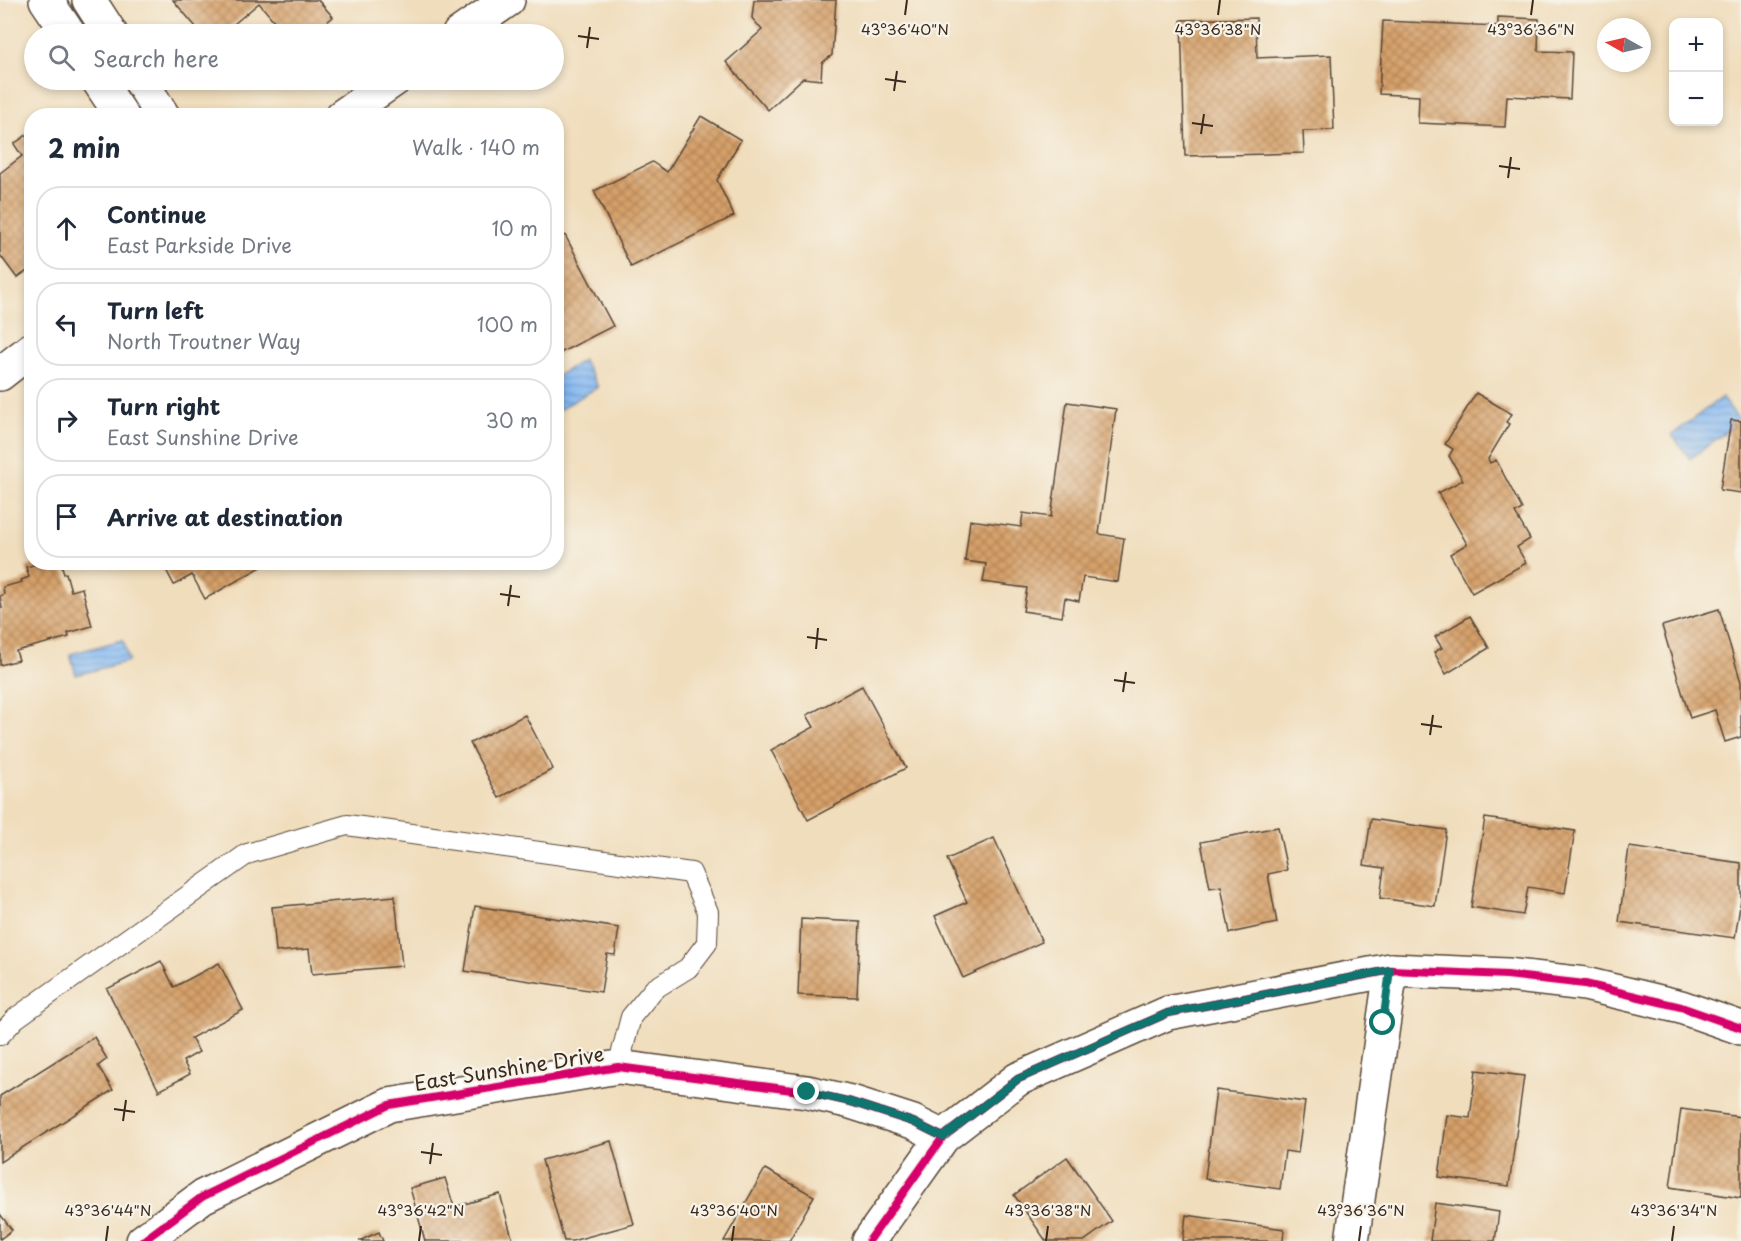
<!DOCTYPE html>
<html lang="en">
<head>
<meta charset="utf-8">
<style>
	body { margin:0; font-family:"Playpen Sans",sans-serif; background:#f6f6f7; color:#1f2937 }
	.controls { position:absolute; right:18px; top:18px; display:grid; overflow:hidden; border-radius:12px; box-shadow:0 3px 9px #0003 }
	.controls button { width:54px; height:54px; display:grid; place-items:center; padding:0; border:0; border-bottom:2px solid #e0e1e3; background:#fff; color:#1f2937; font:30px sans-serif }
	.compass { position:absolute; left:1597px; top:18px; width:54px; height:54px; border-radius:50%; background:#fff; box-shadow:0 3px 9px #0003; rotate:278deg }
	.stop { position:absolute; width:18px; height:18px; margin:-14px; border:4px solid #0f766e; border-radius:50%; background:#fff }
	.stop.end { background:#0f766e; border-color:#fff; box-shadow:0 2px 6px #0008 }
	.list { margin:0; padding:0; list-style:none }
	h2 { display:flex; justify-content:space-between; align-items:center; height:78px; margin:0; padding:0 24px; font-size:26px }
	h2 small { font-size:20px; font-weight:400; color:#747a83 }
	.list li { display:grid; grid-template-columns:39px 1fr auto; gap:18px; align-items:center; box-sizing:border-box; height:84px; margin:0 12px 12px; padding:0 12px; border:2px solid #e0e1e3; border-radius:24px }
	.list b { display:block; font-size:22px; white-space:nowrap }
	.list p { margin:0; font-size:20px; white-space:nowrap; color:#747a83 }
	.list em { font-size:20px; font-style:normal; color:#747a83 }
	.icon { flex:none; width:33px; height:33px; fill:none; stroke:currentColor; stroke-width:2; stroke-linecap:round; stroke-linejoin:round }
	.map { position:relative; flex:none; width:1741px; height:1241px; overflow:hidden }
	.search { position:absolute; background:#fff; box-shadow:0 3px 9px #0003; left:24px; top:24px; width:540px; height:66px; display:flex; align-items:center; gap:15px; box-sizing:border-box; padding:0 21px; border-radius:33px; color:#747a83; font-size:22px }
	.panel { position:absolute; background:#fff; box-shadow:0 3px 9px #0003; left:24px; top:108px; width:540px; height:462px; border-radius:24px }
	.map>svg:first-child { display:block }
</style>
</head>
<body>
<div class="map">
<svg width="1741" height="1241" viewBox="0 0 1741 1241">
	<defs>
		<pattern id="water-rules" width="6" height="5" patternUnits="userSpaceOnUse" patternTransform="scale(1.5)"><rect width="6" height="5" fill="#85b9f3"/><path d="M0 2.5h6" fill="none" stroke="#6e97c4"/></pattern>
		<pattern id="building-cross-hatch" width="8" height="8" patternUnits="userSpaceOnUse" patternTransform="scale(1.5)"><rect width="8" height="8" fill="#d6a069"/><path d="M0 0l8 8M0 8l8-8" fill="none" stroke="#af8356"/></pattern>
	</defs>
	<rect width="100%" height="100%" fill="#f7f3e8"/>
	<filter id="ink" filterUnits="userSpaceOnUse"><feTurbulence type="fractalNoise" baseFrequency=".0167" numOctaves="2"/><feDisplacementMap in="SourceGraphic" scale="12" xChannelSelector="R" yChannelSelector="G"/><feConvolveMatrix kernelMatrix="1 2 1 2 8 2 1 2 1" color-interpolation-filters="sRGB"/></filter>
	<filter id="wash" filterUnits="userSpaceOnUse"><feTurbulence type="fractalNoise" baseFrequency=".008" numOctaves="4" result="noise"/><feDisplacementMap in="SourceGraphic" scale="24" xChannelSelector="R" yChannelSelector="G"/><feGaussianBlur stdDeviation="1.35" result="paint"/><feColorMatrix in="noise" values="0 0 0 0 0 0 0 0 0 0 0 0 0 0 0 0 0 1.4 0 .05"/><feComposite in="paint" operator="in"/></filter>
	<g filter="url(#wash)">
		<rect width="100%" height="100%" fill="#f0ddbc"/>
		<g fill="url(#water-rules)" stroke="#607288" stroke-width="1.5">
			<polygon points="583,360 598,387 557,411 557,376"/>
			<polygon points="1722,397 1740,421 1690,459 1672,435"/>
			<polygon points="123,640 129,661 76,675 70,654"/>
		</g>
		<g id="blocks">
			<g fill="url(#building-cross-hatch)">
				<polygon points="173,0 318,0 333,17 313,34 285,34 259,3 222,34 202,34"/>
				<polygon points="754,0 836,0 832,55 822,63 821,80 803,78 768,110 726,62 762,30 752,18"/>
				<polygon points="1498,17 1539,19 1538,51 1572,52 1570,99 1507,96 1505,127 1418,123 1419,96 1379,94 1383,21 1498,26"/>
				<polygon points="1256,18 1257,58 1331,55 1334,130 1303,131 1304,153 1185,156 1181,20"/>
				<polygon points="701,116 741,140 717,180 734,216 631,267 594,191 652,162 667,172"/>
				<polygon points="32,131 32,267 17,278 0,255 0,173 22,156 14,144"/>
				<polygon points="565,235 613,326 556,355 556,240"/>
				<polygon points="1476,393 1512,414 1506,422 1509,424 1488,459 1490,463 1496,460 1522,509 1515,513 1530,539 1517,547 1526,563 1472,593 1450,554 1467,544 1438,493 1463,480 1449,456 1453,449 1445,444"/>
				<polygon points="1067,402 1116,409 1099,534 1124,538 1118,582 1083,577 1079,601 1065,598 1062,617 1023,611 1027,588 983,582 986,564 965,561 970,520 1021,527 1023,513 1051,517"/>
				<polygon points="1731,420 1741,421 1741,493 1720,490"/>
				<polygon points="44,562 61,562 64,574 66,573 71,591 82,588 92,626 68,633 69,637 16,651 19,660 0,665 0,608 2,608 0,596 4,594 3,587 22,582 21,580 29,577 26,567"/>
				<polygon points="162,562 270,562 205,599 192,575 174,585"/>
				<polygon points="1719,609 1741,682 1741,737 1725,742 1715,710 1690,718 1662,626"/>
				<polygon points="1470,616 1489,648 1446,674 1434,652 1442,648 1435,637"/>
				<polygon points="862,686 906,768 808,820 771,750 814,727 807,715"/>
				<polygon points="525,715 553,769 499,798 470,743"/>
				<polygon points="1485,818 1575,831 1565,893 1528,887 1523,915 1471,907"/>
				<polygon points="1371,819 1446,830 1435,906 1380,898 1384,868 1364,865"/>
				<polygon points="1278,827 1287,870 1268,874 1277,923 1230,933 1221,886 1210,888 1201,842"/>
				<polygon points="994,838 1042,942 963,978 935,916 967,902 947,859"/>
				<polygon points="1629,847 1741,863 1741,899 1735,938 1619,922"/>
				<polygon points="395,896 402,966 312,974 309,949 276,952 272,907"/>
				<polygon points="475,906 619,928 615,955 607,954 601,992 465,971"/>
				<polygon points="801,919 860,922 857,997 798,995"/>
				<polygon points="161,961 174,987 219,963 243,1010 191,1038 199,1052 183,1061 190,1074 159,1091 107,989"/>
				<polygon points="94,1037 107,1059 98,1066 113,1090 0,1162 0,1096"/>
				<polygon points="1476,1070 1524,1076 1509,1186 1439,1177 1447,1115 1470,1118"/>
				<polygon points="1216,1090 1305,1102 1298,1153 1285,1151 1280,1189 1205,1179"/>
				<polygon points="1681,1109 1741,1117 1741,1198 1670,1187"/>
				<polygon points="611,1141 634,1224 572,1241 564,1241 542,1160"/>
				<polygon points="1067,1157 1112,1221 1084,1241 1046,1241 1014,1195"/>
				<polygon points="765,1169 814,1196 789,1241 724,1241"/>
				<polygon points="445,1178 454,1207 500,1194 513,1241 425,1241 410,1188"/>
				<polygon points="1435,1203 1499,1212 1495,1241 1430,1241"/>
				<polygon points="0,1214 12,1230 0,1239"/>
				<polygon points="1186,1215 1284,1229 1283,1241 1183,1241"/>
				<polygon points="379,1232 383,1241 359,1241"/>
			</g>
		</g>
	</g>
	<g filter="url(#ink)">
		<use href="#blocks" fill-opacity="0" stroke="#564536" stroke-width="1.5"/>
		<g fill="none" stroke-linecap="round" stroke-linejoin="round">
			<g stroke="#564536" stroke-width="22">
				<polyline id="lane" points="0,1035 16,1018 247,854 347,825 691,873 708,912 707,943 688,968 654,989 631,1017 618,1067"/>
			</g>
			<g stroke="#564536" stroke-width="36">
				<g id="street">
					<polyline points="46,0 69,34"/>
					<polyline points="89,0 111,34"/>
					<polyline points="459,34 508,0"/>
					<polyline points="98,80 122,116"/>
					<polyline points="140,80 163,116"/>
					<polyline points="342,116 394,80"/>
					<polyline points="0,374 32,349"/>
					<polyline points="143,1241 202,1197 389,1105 618,1067 807,1092 851,1102 913,1122 943,1137"/>
					<polyline points="869,1241 943,1137 1018,1079 1168,1013 1391,970 1507,975 1585,984 1681,1007 1741,1028"/>
					<polyline points="1352,1241 1391,970"/>
				</g>
			</g>
			<use href="#lane" stroke="#fff" stroke-width="20"/>
			<use href="#street" stroke="#fff" stroke-width="33"/>
			<g stroke="#f7f3e8" stroke-width="11">
				<g id="cycleway">
					<polyline points="143,1241 202,1197 389,1105 618,1067 807,1092 851,1102 913,1122 943,1137"/>
					<polyline points="869,1241 943,1137 1018,1079 1168,1013 1391,970 1507,975 1585,984 1681,1007 1741,1028"/>
				</g>
			</g>
			<use href="#cycleway" stroke="#d6006c" stroke-width="8"/>
		</g>
	</g>
	<g fill="none" stroke-linecap="round" stroke-linejoin="round" filter="url(#ink)">
		<polyline stroke="#0f766e" stroke-width="8" points="807,1092 851,1102 913,1122 943,1137 1018,1079 1168,1013 1390,970 1383,1023"/>
	</g>
	<path fill="none" stroke="#3b2a1e" stroke-width="2" d="M905,15L907,0M1218,15L1220,0M1531,15L1533,0M578,36L599,39M587,48L590,27M885,79L906,82M894,91L897,71M1192,123L1213,126M1201,134L1204,114M1499,166L1520,169M1508,178L1511,157M500,594L520,597M508,606L511,585M807,637L827,640M816,649L818,628M1114,680L1135,683M1123,692L1126,672M1421,724L1442,727M1430,735L1433,715M114,1109L135,1112M123,1121L126,1100M421,1152L442,1155M430,1164L433,1143M106,1241L108,1226M419,1241L421,1226M732,1241L734,1226M1046,1241L1048,1226M1359,1241L1361,1226M1672,1241L1674,1226"/>
	<g text-anchor="middle" dominant-baseline="central" stroke-width="4.5" stroke-linejoin="round" paint-order="stroke">
		<g font-size="20" fill="#3b2a1e" stroke="#f7f3e8">
			<text transform="translate(509 1068) rotate(-9)">East Sunshine Drive</text>
		</g>
	</g>
	<g font-size="15" text-anchor="middle" fill="#3b2a1e" stroke="#f7f3e8" stroke-width="4.5" stroke-linejoin="round" paint-order="stroke">
		<text x="905" y="35">43°36'40"N</text>
		<text x="1218" y="35">43°36'38"N</text>
		<text x="1531" y="35">43°36'36"N</text>
		<text x="108" y="1216">43°36'44"N</text>
		<text x="421" y="1216">43°36'42"N</text>
		<text x="734" y="1216">43°36'40"N</text>
		<text x="1048" y="1216">43°36'38"N</text>
		<text x="1361" y="1216">43°36'36"N</text>
		<text x="1674" y="1216">43°36'34"N</text>
	</g>
</svg>
<div class="controls">
<button>+</button>
<button>−</button>
</div>
<svg class="compass" viewBox="-18 -18 36 36"><path d="M0-13l5 13h-10z" fill="#e53935"/><path d="M0 13l5-13h-10z" fill="#747a83"/></svg>
<div class="stop" style="left:1383px;top:1023px"></div>
<div class="stop end" style="left:807px;top:1092px"></div>
<div class="search"><svg class="icon" aria-label="search" viewBox="0 0 24 24"><circle cx="10" cy="10" r="6"/><path d="M15 15l6 6"/></svg>Search here</div>
<section class="panel">
<h2>2 min<small>Walk · 140 m</small></h2>
<ul class="list">
<li><svg class="icon" aria-label="ahead" viewBox="0 0 24 24"><path d="M12 20V5M6 11l6-6 6 6"/></svg><div><b>Continue</b><p>East Parkside Drive</p></div><em>10 m</em></li>
<li><svg class="icon" aria-label="left" viewBox="0 0 24 24"><path d="M17 20v-9H6M10 6l-5 5 5 5"/></svg><div><b>Turn left</b><p>North Troutner Way</p></div><em>100 m</em></li>
<li><svg class="icon" aria-label="right" viewBox="0 0 24 24"><path d="M7 20v-9h11M14 6l5 5-5 5"/></svg><div><b>Turn right</b><p>East Sunshine Drive</p></div><em>30 m</em></li>
<li><svg class="icon" aria-label="arrive" viewBox="0 0 24 24"><path d="M6 21V4h12l-3 4 3 4H6"/></svg><div><b>Arrive at destination</b></div></li>
</ul>
</section>
</div>
</body>
</html>
